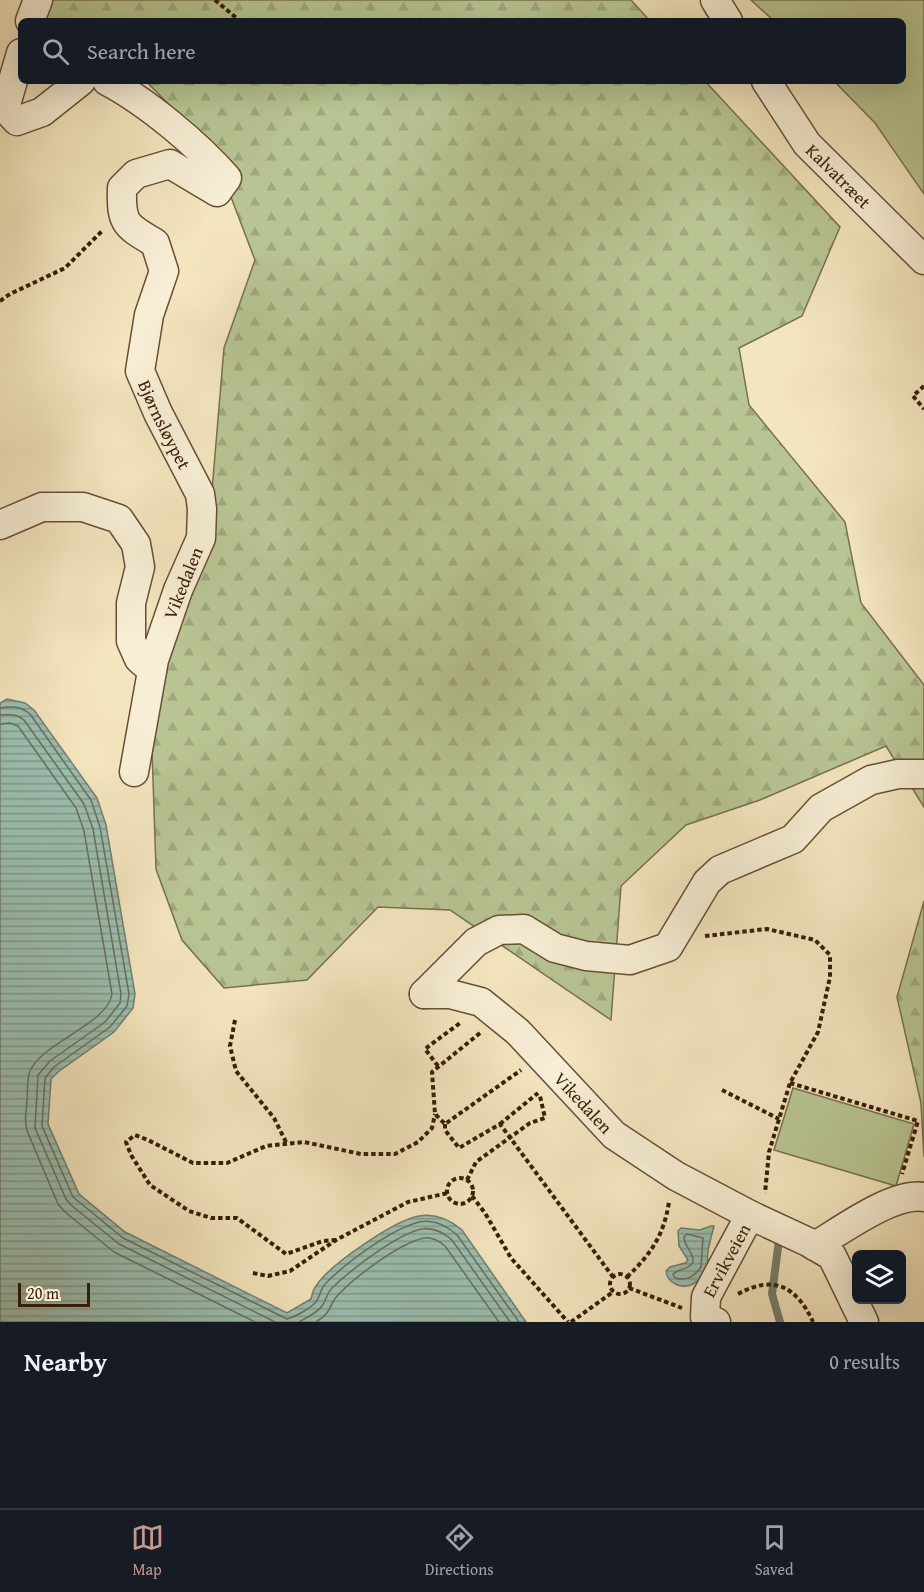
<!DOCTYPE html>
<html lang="en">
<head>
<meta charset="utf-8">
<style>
	body { margin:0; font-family:"Gentium Book Plus",serif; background:#242831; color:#f1f3f6 }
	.controls { position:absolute; right:18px; bottom:18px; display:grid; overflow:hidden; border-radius:9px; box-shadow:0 6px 24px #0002 }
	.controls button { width:54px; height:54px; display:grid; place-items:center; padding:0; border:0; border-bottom:2px solid #363941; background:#171b24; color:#f1f3f6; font:30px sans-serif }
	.scale { position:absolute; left:18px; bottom:15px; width:72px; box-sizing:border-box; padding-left:6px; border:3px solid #381d07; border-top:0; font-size:16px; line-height:21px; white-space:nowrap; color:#381d07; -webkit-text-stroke:4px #f7eed5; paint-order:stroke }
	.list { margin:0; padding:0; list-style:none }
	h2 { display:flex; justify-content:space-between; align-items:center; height:78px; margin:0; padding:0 24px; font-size:26px }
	h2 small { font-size:20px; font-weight:400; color:#9ea1a6 }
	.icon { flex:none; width:33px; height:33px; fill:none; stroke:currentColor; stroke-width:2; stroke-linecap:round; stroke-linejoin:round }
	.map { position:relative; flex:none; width:924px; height:1322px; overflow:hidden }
	.search { position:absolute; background:#171b24; box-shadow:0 6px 24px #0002; left:18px; right:18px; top:18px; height:66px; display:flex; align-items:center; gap:15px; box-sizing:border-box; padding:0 21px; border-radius:9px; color:#9ea1a6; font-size:22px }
	.sheet { height:186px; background:#171b24 }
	nav { display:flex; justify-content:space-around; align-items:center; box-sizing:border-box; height:84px; border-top:2px solid #363941; background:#171b24; font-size:16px; color:#9ea1a6 }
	nav a { display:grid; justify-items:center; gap:3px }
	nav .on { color:#c59692 }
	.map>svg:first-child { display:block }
</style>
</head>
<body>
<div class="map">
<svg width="924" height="1322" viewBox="0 0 924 1322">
	<defs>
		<pattern id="forest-firs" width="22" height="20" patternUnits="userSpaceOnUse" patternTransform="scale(1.5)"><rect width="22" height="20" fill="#b8c593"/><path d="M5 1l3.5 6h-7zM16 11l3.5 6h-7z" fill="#9fa97d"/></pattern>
		<pattern id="water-rules" width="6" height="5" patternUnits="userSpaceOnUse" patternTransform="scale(1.5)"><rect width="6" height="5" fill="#9bbfb1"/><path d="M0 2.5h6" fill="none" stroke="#7f9b8e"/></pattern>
	</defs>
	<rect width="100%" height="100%" fill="#f3e5be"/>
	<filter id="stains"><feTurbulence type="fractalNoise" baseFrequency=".00333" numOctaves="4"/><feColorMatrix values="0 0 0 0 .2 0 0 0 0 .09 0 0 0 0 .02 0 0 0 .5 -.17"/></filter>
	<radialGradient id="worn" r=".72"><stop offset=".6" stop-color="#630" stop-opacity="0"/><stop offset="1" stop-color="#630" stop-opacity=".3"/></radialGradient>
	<g fill="#b8c593" stroke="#78714d" stroke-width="1.5">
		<polygon points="751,0 924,0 924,194 875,123 834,81 903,81 903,21 774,21"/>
		<polygon points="793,1088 914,1124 896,1186 774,1150"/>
	</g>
	<g fill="url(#forest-firs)" stroke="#78714d" stroke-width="1.5">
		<polygon points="31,0 631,0 650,21 44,21"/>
		<polygon points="146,81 705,81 840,227 802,316 739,348 749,405 845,522 861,603 924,685 924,807 886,746 760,800 686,825 621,886 611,1020 450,910 378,907 307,980 224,988 182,940 156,869 150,690 207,550 224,348 255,260 213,150"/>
		<polygon points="924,901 924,1157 921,1103 897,997"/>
	</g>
	<g fill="url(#water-rules)" stroke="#737e6d" stroke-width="1.5">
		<path d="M7,699L25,703L34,710L97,798L106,825L135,994L133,1008L114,1032L58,1072L51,1079L48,1124L79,1194L125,1232L287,1313L311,1299C312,1295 313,1289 316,1286C329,1265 395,1220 419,1216C436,1213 450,1220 462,1230L526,1322H0V703Z"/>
		<path d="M711,1226H714C710,1243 705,1254 709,1272C702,1275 699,1281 693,1284C682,1290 667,1283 666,1271L670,1267L685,1263L688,1260L679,1246L678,1231L681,1228L700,1230Z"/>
	</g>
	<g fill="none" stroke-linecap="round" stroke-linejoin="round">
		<g stroke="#6a6e5c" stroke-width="1.5">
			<path d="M0,708C12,706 20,706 30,714L91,800L100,827L129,994L127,1006L110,1027L54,1067L45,1078L42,1126L73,1197L123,1238L287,1319C295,1317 309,1309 315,1303C320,1298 320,1289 326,1283C346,1263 391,1229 419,1222C434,1219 447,1226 457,1235L519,1322"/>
			<path d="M0,715C10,715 16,713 24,720L84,804L93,829L121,994L120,1003L105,1022L50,1061L38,1075L35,1128L66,1199L71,1205L119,1244L275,1322"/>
			<path d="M0,724L10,723L18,726L76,808L84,831L112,994C108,1023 45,1042 31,1069C26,1078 28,1091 27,1101C26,1112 24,1123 28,1133L58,1204L65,1212L114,1252L255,1322"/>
			<path d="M687,1234L703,1238L701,1267C694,1277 687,1281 675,1278L673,1274C679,1268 688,1271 693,1262C694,1252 684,1247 684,1237Z"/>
			<path d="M299,1322C306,1318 317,1313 322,1306C327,1300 326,1293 333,1287C352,1269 397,1234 422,1229C434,1227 444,1233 452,1240L510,1322"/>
			<path d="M316,1322C334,1311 328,1304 339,1294C356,1276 400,1243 424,1238C432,1237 439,1241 445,1246L499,1322"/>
		</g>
		<polyline stroke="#737e6d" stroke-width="8" points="779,1240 772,1294 780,1322"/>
		<g stroke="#674f35" stroke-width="31">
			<g id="minor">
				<polyline points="715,0 728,21"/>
				<polyline points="30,21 38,0"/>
				<polyline points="21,53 5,108 17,121 42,112 81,81"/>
				<path id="s1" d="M107,81C147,102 197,144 227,178L217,192L170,164L136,174L122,188C121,224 125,225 155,243L164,271L149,315L140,371L158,413L200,494L202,509L201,538L178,590L154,660L134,772"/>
				<path id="s2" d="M766,81L807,144L924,260"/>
				<polyline points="0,525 42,507 83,507 119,519 136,544 140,567 131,603 131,641 139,659 152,670"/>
				<polyline points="424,994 476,942 499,930 524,929 555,948 586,956 630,960 668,947 707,882 720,870 793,839 821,808 871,780 898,774 924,774"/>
				<path id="s3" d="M424,994H450L481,1002L518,1032L614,1135L676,1176L750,1215"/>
				<path d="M815,1246C842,1230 893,1192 924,1197"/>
				<path id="s4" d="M716,1322L705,1317L706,1297L750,1215L808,1242L832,1256L864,1322"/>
			</g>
		</g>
		<g stroke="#381d07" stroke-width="4" stroke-dasharray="4.5 3" stroke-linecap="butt">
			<polyline points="215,0 240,21"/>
			<polyline points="0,301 10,294 65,268 102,231"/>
			<polyline points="924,386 913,396 924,409"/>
			<polyline points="705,936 767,929 815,940 830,955 830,977 818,1032 790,1083 769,1152 765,1193"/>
			<polyline points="235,1020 230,1046 236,1071 274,1118 287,1144"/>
			<polyline points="480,1033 432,1072 435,1114 445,1124 521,1070"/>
			<polyline points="438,1066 425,1049 460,1023"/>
			<polyline points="790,1083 918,1121 902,1174"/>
			<polyline points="722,1090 779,1119"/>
			<polyline points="445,1124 445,1130 459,1148 500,1124 613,1277"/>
			<polyline points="500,1124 538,1093"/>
			<circle cx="460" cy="1191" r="13"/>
			<polyline points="467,1180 476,1162 530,1123 545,1118 540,1096"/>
			<polyline points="472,1196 485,1213 511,1258 568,1322"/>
			<polyline points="336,1240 323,1241 286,1254 237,1218 211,1218 189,1211 150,1185 131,1155 126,1142 135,1135 148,1140 193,1163 227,1163 266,1146 304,1142 361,1154 395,1154 418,1142 432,1128 435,1114"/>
			<polyline points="253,1273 268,1276 290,1271 336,1240 408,1202 448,1193"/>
			<circle cx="620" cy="1284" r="10"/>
			<path d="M627,1277C651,1254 664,1235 669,1202"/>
			<polyline points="629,1288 682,1308"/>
			<path d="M738,1294C774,1274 797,1287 813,1322"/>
			<polyline points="571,1322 613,1292"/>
		</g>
		<use href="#minor" stroke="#f7eed5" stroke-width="28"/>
	</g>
	<g text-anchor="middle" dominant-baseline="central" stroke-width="5" stroke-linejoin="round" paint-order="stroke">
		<g font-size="18" fill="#381d07" stroke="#f7eed5">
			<text stroke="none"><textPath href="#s2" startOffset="120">Kalvatræet</textPath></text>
			<text stroke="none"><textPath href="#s1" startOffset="544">Bjørnsløypet</textPath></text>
			<text transform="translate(183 583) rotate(-68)">Vikedalen</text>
			<text stroke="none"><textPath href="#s3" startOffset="202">Vikedalen</textPath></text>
			<text stroke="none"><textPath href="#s4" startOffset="74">Ervikveien</textPath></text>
		</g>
	</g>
	<rect width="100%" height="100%" filter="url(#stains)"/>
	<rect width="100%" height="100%" fill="url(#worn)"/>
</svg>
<div class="controls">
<button><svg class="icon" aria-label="layers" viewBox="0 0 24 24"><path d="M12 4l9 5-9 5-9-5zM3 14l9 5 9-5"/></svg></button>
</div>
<div class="scale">20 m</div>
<div class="search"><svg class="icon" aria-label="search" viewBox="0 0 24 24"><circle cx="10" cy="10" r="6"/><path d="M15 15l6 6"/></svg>Search here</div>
</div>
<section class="sheet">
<h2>Nearby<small>0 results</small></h2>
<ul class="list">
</ul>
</section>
<nav>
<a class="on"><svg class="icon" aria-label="map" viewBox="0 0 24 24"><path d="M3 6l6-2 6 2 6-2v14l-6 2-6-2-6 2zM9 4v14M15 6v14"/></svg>Map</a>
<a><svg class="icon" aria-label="directions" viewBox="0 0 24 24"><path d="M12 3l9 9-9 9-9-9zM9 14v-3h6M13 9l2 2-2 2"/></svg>Directions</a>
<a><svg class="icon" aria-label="saved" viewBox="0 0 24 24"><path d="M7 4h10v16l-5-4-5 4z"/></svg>Saved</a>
</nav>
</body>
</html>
